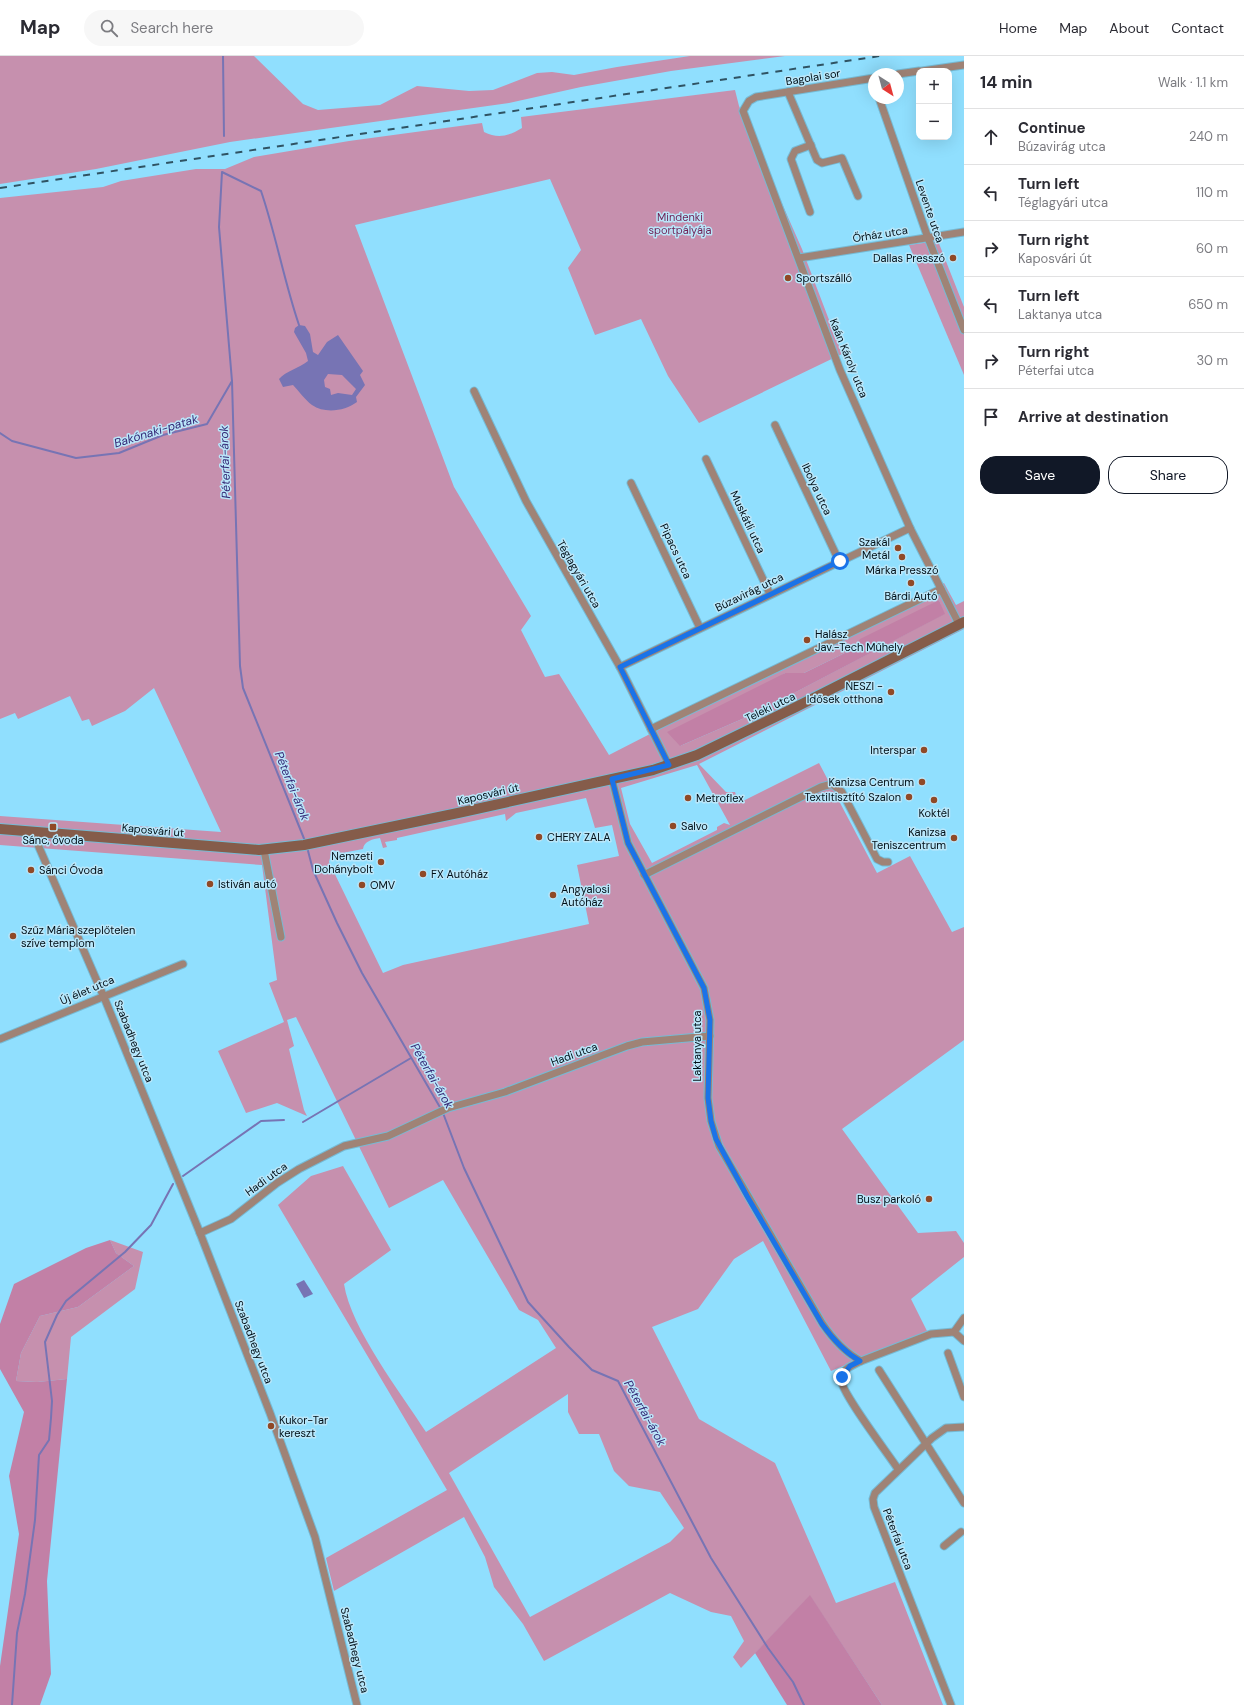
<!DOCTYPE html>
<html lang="en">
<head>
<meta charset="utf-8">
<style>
	body { margin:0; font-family:"DM Sans",sans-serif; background:#f7f7f7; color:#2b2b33 }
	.controls { position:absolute; right:12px; top:12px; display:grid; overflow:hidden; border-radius:8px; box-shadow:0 4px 16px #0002 }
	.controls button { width:36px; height:36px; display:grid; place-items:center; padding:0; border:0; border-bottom:1px solid #e1e1e2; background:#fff; color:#2b2b33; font:20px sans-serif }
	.compass { position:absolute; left:868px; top:12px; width:36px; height:36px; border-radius:50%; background:#fff; box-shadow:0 4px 16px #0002; rotate:144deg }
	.stop { position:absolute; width:12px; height:12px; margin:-9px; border:3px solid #1a73e8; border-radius:50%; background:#fff }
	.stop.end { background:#1a73e8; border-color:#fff; box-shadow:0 1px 4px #0008 }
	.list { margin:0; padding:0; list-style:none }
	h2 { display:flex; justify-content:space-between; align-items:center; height:52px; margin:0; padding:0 16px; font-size:17px }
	h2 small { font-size:13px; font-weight:400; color:#7c7c81 }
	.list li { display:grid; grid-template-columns:26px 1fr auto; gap:12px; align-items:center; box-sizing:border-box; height:56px; padding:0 16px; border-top:1px solid #e1e1e2 }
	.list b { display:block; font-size:15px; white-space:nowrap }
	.list p { margin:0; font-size:13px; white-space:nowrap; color:#7c7c81 }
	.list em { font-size:13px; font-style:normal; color:#7c7c81 }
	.actions { display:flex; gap:8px; padding:12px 16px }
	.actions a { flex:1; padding:9px 0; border:1px solid #111827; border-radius:16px; text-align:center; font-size:14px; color:#111827 }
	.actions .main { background:#111827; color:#fff }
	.icon { flex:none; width:22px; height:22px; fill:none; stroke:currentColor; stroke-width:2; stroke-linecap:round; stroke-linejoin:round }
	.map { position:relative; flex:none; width:964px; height:1649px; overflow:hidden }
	header { display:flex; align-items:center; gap:24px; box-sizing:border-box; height:56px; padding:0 20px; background:#fff; border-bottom:1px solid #e1e1e2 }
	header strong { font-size:19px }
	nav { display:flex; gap:22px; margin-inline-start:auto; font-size:14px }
	.search { width:280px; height:36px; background:#f7f7f7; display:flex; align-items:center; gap:10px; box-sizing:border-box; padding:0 14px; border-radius:22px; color:#7c7c81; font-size:15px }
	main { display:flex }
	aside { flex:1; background:#fff }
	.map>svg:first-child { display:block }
</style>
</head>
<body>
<header>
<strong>Map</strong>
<div class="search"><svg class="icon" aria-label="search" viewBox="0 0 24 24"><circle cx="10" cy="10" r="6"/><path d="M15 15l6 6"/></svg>Search here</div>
<nav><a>Home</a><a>Map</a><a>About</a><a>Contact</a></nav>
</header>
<main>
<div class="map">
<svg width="964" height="1649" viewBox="0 0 964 1649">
	<rect width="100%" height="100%" fill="#90dffe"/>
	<g fill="#c690ae" fill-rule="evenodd">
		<polygon points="0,0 254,0 303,48 318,54 380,49 417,30 469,35 493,34 537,17 552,16 574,19 617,11 690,0 785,0 671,15 581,31 509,47 230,86 96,113 0,128"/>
		<path d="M735,34L739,50L802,193L842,298L699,367L668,320L641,263L595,279L568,212L581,194L550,123L355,169L454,431L531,560L521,574L545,621L559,618L609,699L944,527L956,549L964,545V573L699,708L726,736H735L739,747L819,707L877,817L910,800L952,876L964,871V984L842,1073L918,1177L956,1175L964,1187V1201L911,1243L927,1275L831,1315L763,1185L734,1203L698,1253L652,1271L699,1363L775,1407L836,1547L895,1526L943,1649H882L810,1540L741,1612L733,1601L744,1585L731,1560L711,1556L670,1537L544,1605L523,1568L494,1531L485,1501L464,1461L334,1535L326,1502L447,1434L278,1149L311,1120L343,1110L391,1194L344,1228C351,1273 401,1337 426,1376L556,1292L538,1264L519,1254L443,1124L389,1152L296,961L287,964L294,990L289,993L304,1054L307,1060L277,1047L246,1057L218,995L284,966L269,927L277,924L262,809L0,789V760L221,776L154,632L125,655L92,670L89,663L82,665L70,640L18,663L15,657L0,663V142L103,131L121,125L196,113H225L254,101L349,85L482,67L484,76C498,83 509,80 522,72L521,61ZM939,544L944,558L756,657L680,690L785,617H804L853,593ZM697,709L730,769L724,767L717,771V774L652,807L630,768L621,732ZM586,742L595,772L612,769L619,800L577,809L589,868L403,909L383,917L329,806L332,794L342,797L363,793C364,785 373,783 380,782L383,792L387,791L385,786L397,784V782L505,758L506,765L516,757ZM568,1338V1356L579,1378H599L614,1415L629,1430L660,1436L684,1472L670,1486L530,1561L449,1417Z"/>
		<polygon points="938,185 964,251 964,319 909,189"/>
		<polygon points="110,1184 143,1196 135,1233 71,1281 67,1323 37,1326 16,1325 21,1297 40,1260 78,1251 134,1210 116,1197"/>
	</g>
	<g fill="#c280a6">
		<polygon points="939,544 945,558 756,657 680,690 667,676 785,617 804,617 853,593 860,583"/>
		<polygon points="110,1184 116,1197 134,1210 78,1251 40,1260 21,1297 16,1325 37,1326 67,1323 47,1525 51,1618 40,1649 0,1649 0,1610 19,1478 9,1420 24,1356 0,1313 0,1268 14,1228 86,1192"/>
		<polygon points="810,1539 882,1649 787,1649 755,1597"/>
	</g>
	<g fill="#7774b4" fill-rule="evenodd">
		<path d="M299,269L305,270L310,278L313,296L318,299L327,286L338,279L363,315L360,319L365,329L356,341L357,346C345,355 325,358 312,349C305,344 299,335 293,329L283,331L279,323C286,315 299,312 308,305L306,297L294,276L295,272ZM328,318L342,319L356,333L352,339L338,337L331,339L330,333L325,331L324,324Z"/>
		<polygon points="304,1224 313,1238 304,1242 296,1228"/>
	</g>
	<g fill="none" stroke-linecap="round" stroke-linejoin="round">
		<g stroke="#7774b4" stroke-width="2">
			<polyline points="223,0 224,80"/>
			<polyline points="232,325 240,610 243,632 305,785"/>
			<path d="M0,377L12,385L76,402L119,397L163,379L207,368L232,325L219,171L222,116L261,135C276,179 284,225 299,269"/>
			<polyline points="307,791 313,814 337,867 362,917 441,1053"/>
			<polyline points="443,1057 464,1112 528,1246 569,1291 592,1314 618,1325 711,1502 768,1592 793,1626 804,1649"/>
			<polyline points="303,1066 411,1002"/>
			<polyline points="183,1120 261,1065 284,1064"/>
			<polyline points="12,1649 17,1577 25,1538 35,1464 39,1399 49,1384 51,1362 52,1345 45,1286 57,1259 66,1245 125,1196 151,1169 173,1128"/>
		</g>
		<g stroke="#76bad4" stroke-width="9">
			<g id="minor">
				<polyline points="922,15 964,9"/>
				<polyline points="898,18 919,15"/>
				<polyline points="874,22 756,41 749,45 743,55 840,314 910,472 959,568"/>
				<polyline points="788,36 817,104 822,107 842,102 858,140"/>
				<polyline points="879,42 928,182 964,274"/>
				<polyline points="810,156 791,103 795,95 811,89"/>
				<polyline points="799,202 964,176"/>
				<polyline points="474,335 526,445 620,611 669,709"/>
				<polyline points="775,369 839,505"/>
				<polyline points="706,403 770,538"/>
				<polyline points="631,427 700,572"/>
				<polyline points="620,611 910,472"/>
				<polyline points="651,673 941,533"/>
				<path d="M612,723L628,787L704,932L710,964L708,1042L711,1065L719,1090L822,1267C832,1282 844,1296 861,1305"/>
				<polyline points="32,775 106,946 200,1177 270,1357 315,1481 357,1649"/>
				<polyline points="264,794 281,881"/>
				<polyline points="644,819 821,731 832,728 842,736 877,803 883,806 888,806"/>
				<polyline points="0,983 183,908"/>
				<polyline points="200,1177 231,1163 277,1127 299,1113 344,1090 388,1080 448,1052 505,1036 627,990 642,986 710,980"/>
				<polyline points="954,1276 964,1262"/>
				<polyline points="948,1297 964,1341"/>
				<polyline points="879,1314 964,1447"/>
				<path d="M898,1413C889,1399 840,1335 841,1323C842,1313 853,1309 861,1305L931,1278L954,1276L964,1285"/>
				<polyline points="944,1490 961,1476"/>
				<polyline points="951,1649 874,1451 873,1443 875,1437 932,1382 946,1372 964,1371"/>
			</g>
		</g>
		<g stroke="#76bad4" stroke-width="12">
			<polyline id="secondary" points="0,773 259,794 304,789 458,757 653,714 697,699 796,651 964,566"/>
		</g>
		<use href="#minor" stroke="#9f8376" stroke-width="7"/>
		<use href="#secondary" stroke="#855c4a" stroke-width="10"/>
		<polyline stroke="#2f5363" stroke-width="2" stroke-dasharray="7 7" stroke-linecap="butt" points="0,132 880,0"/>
	</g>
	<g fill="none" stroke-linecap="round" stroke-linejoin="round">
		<path stroke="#1a73e8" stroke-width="5" d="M840,505L620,611L669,709L612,723L628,787L704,932L710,964L708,1042L711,1065L716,1083L747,1140L822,1268C832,1282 844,1296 860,1305L850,1310L842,1321"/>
	</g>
	<g fill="#904926" stroke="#bae7fa" stroke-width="1.5">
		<circle cx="953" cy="202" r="4"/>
		<circle cx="788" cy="222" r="4"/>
		<circle cx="898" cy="492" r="4"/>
		<circle cx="902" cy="501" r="4"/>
		<circle cx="911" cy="527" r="4"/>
		<circle cx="807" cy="584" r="4"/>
		<circle cx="891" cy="636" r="4"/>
		<circle cx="924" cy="694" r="4"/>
		<circle cx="922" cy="726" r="4"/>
		<circle cx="909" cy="741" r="4"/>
		<circle cx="688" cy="742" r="4"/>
		<circle cx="934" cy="744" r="4"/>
		<circle cx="673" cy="770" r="4"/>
		<rect x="49" y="767" width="8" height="8" rx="2"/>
		<circle cx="539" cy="781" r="4"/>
		<circle cx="954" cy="782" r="4"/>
		<circle cx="381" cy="806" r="4"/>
		<circle cx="31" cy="814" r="4"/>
		<circle cx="423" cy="818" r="4"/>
		<circle cx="210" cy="828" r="4"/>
		<circle cx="362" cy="829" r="4"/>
		<circle cx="553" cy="839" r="4"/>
		<circle cx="13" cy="880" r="4"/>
		<circle cx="929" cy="1143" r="4"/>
		<circle cx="271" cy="1370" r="4"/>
	</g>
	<g text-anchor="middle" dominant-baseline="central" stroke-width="3" stroke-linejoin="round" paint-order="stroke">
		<g font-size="11" fill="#000f17" stroke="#bae7fa">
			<text transform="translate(813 21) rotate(-9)">Bagolai sor</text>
			<text transform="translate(930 155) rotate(71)">Levente utca</text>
			<text transform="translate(880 178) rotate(-9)">Őrház utca</text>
			<text transform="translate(849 302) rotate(68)">Kaán Károly utca</text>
			<text transform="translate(817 433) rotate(65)">Ibolya utca</text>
			<text transform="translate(748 466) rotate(65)">Muskátli utca</text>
			<text transform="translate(676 495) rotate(65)">Pipacs utca</text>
			<text transform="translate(579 518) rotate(60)">Téglagyári utca</text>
			<text transform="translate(749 536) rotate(-26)">Búzavirág utca</text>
			<text transform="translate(770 651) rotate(-26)">Teleki utca</text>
			<text transform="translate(488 738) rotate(-13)">Kaposvári út</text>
			<text transform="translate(153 774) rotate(5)">Kaposvári út</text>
			<text transform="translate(87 934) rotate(-23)">Új élet utca</text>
			<text transform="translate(134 985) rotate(68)">Szabadhegy utca</text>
			<text transform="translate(697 990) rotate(-90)">Laktanya utca</text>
			<text transform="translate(574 998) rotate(-20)">Hadi utca</text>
			<text transform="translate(266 1123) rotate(-36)">Hadi utca</text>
			<text transform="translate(254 1286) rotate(69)">Szabadhegy utca</text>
			<text transform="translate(898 1483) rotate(69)">Péterfai utca</text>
			<text transform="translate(355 1594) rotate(76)">Szabadhegy utca</text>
		</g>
		<g font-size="11" fill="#6f1f53" stroke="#bae7fa">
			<text x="680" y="161">Mindenki<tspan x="680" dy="13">sportpályája</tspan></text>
		</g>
		<g font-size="11" fill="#000f17" stroke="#bae7fa" text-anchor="start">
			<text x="945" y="202" text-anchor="end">Dallas Presszó</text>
			<text x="796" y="222">Sportszálló</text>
			<text x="890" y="486" text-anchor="end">Szakál<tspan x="890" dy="13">Metál</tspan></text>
			<text x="902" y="514" text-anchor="middle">Márka Presszó</text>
			<text x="911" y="540" text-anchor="middle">Bárdi Autó</text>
			<text x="815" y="578">Halász<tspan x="815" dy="13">Jav.-Tech Műhely</tspan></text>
			<text x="883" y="630" text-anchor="end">NESZI -<tspan x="883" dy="13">Idősek otthona</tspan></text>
			<text x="916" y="694" text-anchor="end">Interspar</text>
			<text x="914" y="726" text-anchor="end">Kanizsa Centrum</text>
			<text x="901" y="741" text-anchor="end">Textiltisztító Szalon</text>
			<text x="696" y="742">Metroflex</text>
			<text x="934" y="757" text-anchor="middle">Koktél</text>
			<text x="681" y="770">Salvo</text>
			<text x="946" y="776" text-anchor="end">Kanizsa<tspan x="946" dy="13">Teniszcentrum</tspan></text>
			<text x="547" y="781">CHERY ZALA</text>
			<text x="53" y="784" text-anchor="middle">Sánc, óvoda</text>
			<text x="373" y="800" text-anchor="end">Nemzeti<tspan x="373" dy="13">Dohánybolt</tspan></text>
			<text x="39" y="814">Sánci Óvoda</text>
			<text x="431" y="818">FX Autóház</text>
			<text x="218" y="828">Istiván autó</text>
			<text x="370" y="829">OMV</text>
			<text x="561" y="833">Angyalosi<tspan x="561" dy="13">Autóház</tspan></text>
			<text x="21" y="874">Szűz Mária szeplőtelen<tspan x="21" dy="13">szíve templom</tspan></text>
			<text x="921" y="1143" text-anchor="end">Busz parkoló</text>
			<text x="279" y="1364">Kukor-Tar<tspan x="279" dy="13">kereszt</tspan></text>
		</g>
		<g font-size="12" font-style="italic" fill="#352875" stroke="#bae7fa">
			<text transform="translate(156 375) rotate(-17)">Bakónaki-patak</text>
			<text transform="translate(225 406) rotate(-92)">Péterfai-árok</text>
			<text transform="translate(292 730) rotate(68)">Péterfai-árok</text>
			<text transform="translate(432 1020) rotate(60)">Péterfai-árok</text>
			<text transform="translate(645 1357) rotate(61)">Péterfai-árok</text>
		</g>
	</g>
</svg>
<div class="controls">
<button>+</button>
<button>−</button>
</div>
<svg class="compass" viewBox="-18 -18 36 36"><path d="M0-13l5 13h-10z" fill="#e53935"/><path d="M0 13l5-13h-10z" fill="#7c7c81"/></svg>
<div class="stop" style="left:840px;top:505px"></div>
<div class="stop end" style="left:842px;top:1321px"></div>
</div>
<aside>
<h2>14 min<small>Walk · 1.1 km</small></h2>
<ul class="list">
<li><svg class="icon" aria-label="ahead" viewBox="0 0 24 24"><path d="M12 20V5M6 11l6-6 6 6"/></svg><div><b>Continue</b><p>Búzavirág utca</p></div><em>240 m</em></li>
<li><svg class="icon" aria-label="left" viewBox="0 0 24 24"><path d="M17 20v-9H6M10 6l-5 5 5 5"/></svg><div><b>Turn left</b><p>Téglagyári utca</p></div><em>110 m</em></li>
<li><svg class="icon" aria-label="right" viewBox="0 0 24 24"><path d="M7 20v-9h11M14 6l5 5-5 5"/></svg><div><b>Turn right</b><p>Kaposvári út</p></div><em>60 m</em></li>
<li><svg class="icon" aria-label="left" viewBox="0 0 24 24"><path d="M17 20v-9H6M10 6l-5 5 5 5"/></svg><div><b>Turn left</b><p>Laktanya utca</p></div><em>650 m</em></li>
<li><svg class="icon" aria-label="right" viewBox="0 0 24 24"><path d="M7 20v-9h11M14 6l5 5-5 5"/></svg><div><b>Turn right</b><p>Péterfai utca</p></div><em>30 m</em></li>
<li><svg class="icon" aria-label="arrive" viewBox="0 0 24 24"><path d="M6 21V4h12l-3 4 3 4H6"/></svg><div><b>Arrive at destination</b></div></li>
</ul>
<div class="actions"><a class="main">Save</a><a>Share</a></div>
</aside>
</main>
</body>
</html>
